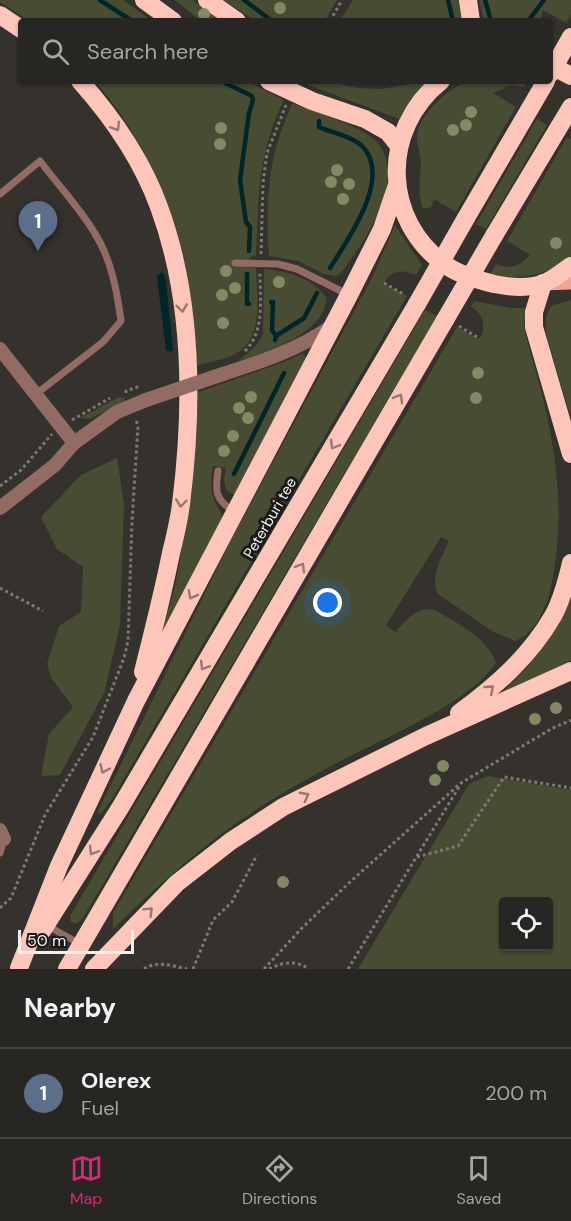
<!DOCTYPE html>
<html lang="en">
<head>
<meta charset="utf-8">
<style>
	body { margin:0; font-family:"DM Sans",sans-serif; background:#34322f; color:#f1f3f6 }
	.controls { position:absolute; right:18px; bottom:18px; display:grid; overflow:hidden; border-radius:6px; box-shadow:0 2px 4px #0004 }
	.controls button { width:54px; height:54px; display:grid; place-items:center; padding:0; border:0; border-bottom:2px solid #444340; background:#282622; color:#f1f3f6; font:30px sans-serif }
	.scale { position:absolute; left:18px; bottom:15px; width:116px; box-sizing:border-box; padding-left:6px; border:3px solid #f3f1ee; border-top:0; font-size:16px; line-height:21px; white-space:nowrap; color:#f3f1ee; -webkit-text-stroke:4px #1b1a18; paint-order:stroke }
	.you { position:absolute; left:328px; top:603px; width:21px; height:21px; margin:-15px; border:4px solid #fff; border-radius:50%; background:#1a73e8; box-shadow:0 0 0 9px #1a73e833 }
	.badge { display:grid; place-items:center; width:39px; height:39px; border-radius:50%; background:#db2777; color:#fff; font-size:20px; font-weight:700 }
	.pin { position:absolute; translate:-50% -50px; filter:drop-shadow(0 2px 3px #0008) }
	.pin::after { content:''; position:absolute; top:32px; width:21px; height:18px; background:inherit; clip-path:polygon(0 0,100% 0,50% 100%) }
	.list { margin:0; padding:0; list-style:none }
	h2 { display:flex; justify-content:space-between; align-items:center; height:78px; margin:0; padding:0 24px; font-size:26px }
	h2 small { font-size:20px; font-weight:400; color:#a5a5a5 }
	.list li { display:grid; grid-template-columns:39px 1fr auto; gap:18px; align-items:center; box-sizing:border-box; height:90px; padding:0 24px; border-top:2px solid #444340 }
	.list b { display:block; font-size:22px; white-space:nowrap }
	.list p { margin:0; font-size:20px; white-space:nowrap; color:#a5a5a5 }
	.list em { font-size:20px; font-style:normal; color:#a5a5a5 }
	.icon { flex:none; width:33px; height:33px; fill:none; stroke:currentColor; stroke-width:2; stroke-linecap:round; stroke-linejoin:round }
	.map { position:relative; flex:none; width:571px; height:969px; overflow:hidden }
	.search { position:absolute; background:#282622; box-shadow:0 2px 4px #0004; left:18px; right:18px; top:18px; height:66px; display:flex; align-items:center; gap:15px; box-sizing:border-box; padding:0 21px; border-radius:6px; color:#a5a5a5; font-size:22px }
	.sheet { height:168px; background:#282622 }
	nav { display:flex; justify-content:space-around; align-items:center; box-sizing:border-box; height:84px; border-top:2px solid #444340; background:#282622; font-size:16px; color:#a5a5a5 }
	nav a { display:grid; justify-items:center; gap:3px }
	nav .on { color:#db2777 }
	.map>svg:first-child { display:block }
</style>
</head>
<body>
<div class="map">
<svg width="571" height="969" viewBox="0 0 571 969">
	<rect width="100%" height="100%" fill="#35322d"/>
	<g fill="#474c33" fill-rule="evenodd">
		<polygon points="0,0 123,0 152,21 29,21 0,2"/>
		<polygon points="175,0 192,0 223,21 201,21"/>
		<polygon points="224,0 337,0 325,21 255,21"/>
		<polygon points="353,0 460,0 464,21 340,21"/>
		<polygon points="479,0 571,0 571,14 566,23 543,10 540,21 484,21"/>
		<path d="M95,81H246L284,100C257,156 259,195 256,256L250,257L249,267L256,268C257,297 265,340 233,355C222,360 208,362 196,366C191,257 167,166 95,81Z"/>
		<polygon points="298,81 324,81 359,88 381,89 428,81 406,106 399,119"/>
		<path d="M466,81H527L524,87L511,85L493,93L516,107L456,212L434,199L431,207L423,209C417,194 420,178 421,163C421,153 416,144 417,135C420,113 448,90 466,81Z"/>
		<path d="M292,103C314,112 360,125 376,141C405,172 374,227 354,255C349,262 344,270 337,276L324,274L298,261L269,256C266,222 267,185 275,152C279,135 286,119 292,103Z"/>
		<polygon points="537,119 547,125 486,229 476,224"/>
		<path d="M567,137L571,139V260C544,275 520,280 490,275L496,264C510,270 520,266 530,255L507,241Z"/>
		<path d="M395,225L422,265L416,275C403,269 390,270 384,284L407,296L112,799L101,814L97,813L231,540L373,276Z"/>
		<path d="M264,269C289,272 311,277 327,298C323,335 268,351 238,361L256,346L263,334Z"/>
		<polygon points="571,300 571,418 546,334 546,316 551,306"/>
		<path d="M474,301L512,308H524L526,310L524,325L526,337C553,427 571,507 548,600C540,618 534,633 515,641L492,631L438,594C430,576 441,558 449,541L441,537L386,625L395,632C408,620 416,606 435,610C456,623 489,638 496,663C471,701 390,736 348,757C321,771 294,786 268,802C210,838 161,882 113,929V913L457,327L480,340C486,327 484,314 471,307Z"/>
		<polygon points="425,310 437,316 83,918 76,924 71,922 70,916"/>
		<path d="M303,353L307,361L235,495L226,490L224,479L226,468L213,466C211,477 210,489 214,500C217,507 221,510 222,518L160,639L175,586L185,529L196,393L284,362Z"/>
		<polygon points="119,397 124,398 125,401 90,419 80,418"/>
		<polygon points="117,458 124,504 120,625 104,693 60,775 41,776 49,734 73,707 52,679 47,664 59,626 81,612 83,567 57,549 41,517 81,475"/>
		<path d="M571,598V661L500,694C530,667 556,636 571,598Z"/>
		<path d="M488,776L571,790V969H358L469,784ZM504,902H548V946H504Z"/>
	</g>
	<polygon fill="#01262a" points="161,272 164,274 166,281 173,349 171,352 166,350 157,277"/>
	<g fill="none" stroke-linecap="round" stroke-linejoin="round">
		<g stroke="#01262a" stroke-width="4.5">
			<polyline points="100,0 132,21"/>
			<polyline points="244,0 272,21"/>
			<polyline points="448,0 453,21"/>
			<polyline points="485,0 491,21"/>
			<polyline points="528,21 544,0"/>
			<polyline points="221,81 252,96 253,100 249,113 240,180 246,222 250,227 249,251"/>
			<path d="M319,121V127C332,133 352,136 362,146C393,177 348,239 330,268"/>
			<polyline points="247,274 247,304 249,304"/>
			<polyline points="271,302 273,302 272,330 276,336"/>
			<polyline points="275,340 276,336 304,318 317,293"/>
			<polyline points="234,474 284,373"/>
		</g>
		<g stroke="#7c7975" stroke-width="3" stroke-dasharray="3 3" stroke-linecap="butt">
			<polyline points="330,21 342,0"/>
			<polyline points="261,254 263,183 267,153 286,105"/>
			<polyline points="384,283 403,294"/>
			<polyline points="459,326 480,339"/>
			<path d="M245,351C265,331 260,299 260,272"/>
			<polyline points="126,393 126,391 140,386"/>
			<polyline points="72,420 110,398"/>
			<polyline points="0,486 21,470 52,434"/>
			<polyline points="0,588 43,611"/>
			<polyline points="417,857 458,846 504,777 571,788"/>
			<polyline points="0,908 11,898 45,815 93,737 124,658 128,641 132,521 138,426 136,420"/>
			<path d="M144,969C157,960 172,966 187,969"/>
			<polyline points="193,969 213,920 232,902 257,855"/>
			<polyline points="264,969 301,929 351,881 461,783 551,729 571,720"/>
			<path d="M269,969C283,962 296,960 309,969"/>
			<polyline points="348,969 459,787"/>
		</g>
		<g stroke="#926c64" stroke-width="7">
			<path d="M0,194L40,161C58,185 79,207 94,232C111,258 117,291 121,321L103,342L36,394"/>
			<polyline points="235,263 278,264 297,269 347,294"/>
			<path d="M218,471C215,491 215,499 233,511"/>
			<polyline points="0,853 4,839"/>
			<polyline points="46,925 80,944"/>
		</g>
		<g stroke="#926c64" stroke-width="14">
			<polyline points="0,349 74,443"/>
			<path d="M220,375C260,362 298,350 332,326"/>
			<polyline points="0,508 55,465 74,443 117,412 146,400"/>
			<polyline points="0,830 4,839"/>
		</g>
		<polyline stroke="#f1a494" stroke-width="15" points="543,283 571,282"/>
		<g stroke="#fec5ba" stroke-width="18">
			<polyline points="144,0 173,21"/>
			<polyline points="207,0 237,21"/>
			<polyline points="468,0 471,21"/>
			<polyline points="0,15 21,29"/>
			<polyline points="550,65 571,76"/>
			<path d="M80,81C113,118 142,160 159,207C193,299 193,408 181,504C179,520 175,537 171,553C163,593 153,632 143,672"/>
			<polyline points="269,81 312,101 365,119 388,132 399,146"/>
			<path d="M441,81C380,130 382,221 447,266C460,275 478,280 494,284C509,287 529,289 544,283C553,280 563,271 571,266"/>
			<polyline points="466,218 546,81"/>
			<polyline points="495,234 571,107"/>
			<polyline points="543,283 534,312 534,327 571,454"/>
			<path d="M459,713C496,686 530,656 553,616C562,600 567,580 571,563"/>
			<polyline points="42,931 120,808 417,304"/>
			<polyline points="19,968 59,866 136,701 349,295 382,229 397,185"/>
			<polyline points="67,969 445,320"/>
			<polyline points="94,969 177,883 231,841 283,807 426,736 571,671"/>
		</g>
		<polyline stroke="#926c64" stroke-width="14" points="146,400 220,375"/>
		<g stroke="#fec5ba" stroke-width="18">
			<polyline points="550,74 571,37"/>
			<polyline points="417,304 466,218"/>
			<polyline points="445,320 495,234"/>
		</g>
	</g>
	<g fill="#838965">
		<circle cx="280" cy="8" r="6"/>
		<circle cx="204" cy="14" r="6"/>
		<circle cx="471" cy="112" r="6"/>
		<circle cx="466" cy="125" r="6"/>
		<circle cx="221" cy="128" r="6"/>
		<circle cx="453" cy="130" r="6"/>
		<circle cx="220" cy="144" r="6"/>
		<circle cx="337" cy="170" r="6"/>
		<circle cx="331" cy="182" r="6"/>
		<circle cx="349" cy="184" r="6"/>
		<circle cx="343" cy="199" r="6"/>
		<circle cx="556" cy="243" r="6"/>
		<circle cx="226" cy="271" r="6"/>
		<circle cx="279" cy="282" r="6"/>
		<circle cx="235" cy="288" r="6"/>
		<circle cx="222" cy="295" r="6"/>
		<circle cx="223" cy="323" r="6"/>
		<circle cx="478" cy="373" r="6"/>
		<circle cx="251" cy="397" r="6"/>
		<circle cx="476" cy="398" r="6"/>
		<circle cx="239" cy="408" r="6"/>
		<circle cx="248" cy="418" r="6"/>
		<circle cx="233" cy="436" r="6"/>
		<circle cx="224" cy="451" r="6"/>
		<circle cx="556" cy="708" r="6"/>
		<circle cx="535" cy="719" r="6"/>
		<circle cx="443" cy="766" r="6"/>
		<circle cx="435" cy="780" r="6"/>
		<circle cx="283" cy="882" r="6"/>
	</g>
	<defs><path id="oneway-chevron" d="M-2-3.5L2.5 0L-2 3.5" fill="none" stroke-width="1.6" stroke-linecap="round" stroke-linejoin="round" transform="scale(1.5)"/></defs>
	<g stroke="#987871">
		<use href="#oneway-chevron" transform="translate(116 127) rotate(58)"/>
		<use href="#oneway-chevron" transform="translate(182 308) rotate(83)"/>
		<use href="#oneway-chevron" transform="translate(399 398) rotate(-60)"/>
		<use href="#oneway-chevron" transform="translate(334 445) rotate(120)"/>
		<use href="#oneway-chevron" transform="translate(181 503) rotate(97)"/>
		<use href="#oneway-chevron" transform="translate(301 567) rotate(-60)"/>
		<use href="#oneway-chevron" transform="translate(192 595) rotate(118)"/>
		<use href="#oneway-chevron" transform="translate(204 666) rotate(121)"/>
		<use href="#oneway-chevron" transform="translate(490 689) rotate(-41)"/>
		<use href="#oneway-chevron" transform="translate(104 769) rotate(115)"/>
		<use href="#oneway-chevron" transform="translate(305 796) rotate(-28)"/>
		<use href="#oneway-chevron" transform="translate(93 851) rotate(122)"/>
		<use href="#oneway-chevron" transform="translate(149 911) rotate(-45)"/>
	</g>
	<g text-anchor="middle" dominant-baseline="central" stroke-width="6" stroke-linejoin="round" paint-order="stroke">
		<g font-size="15" fill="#f3f1ee" stroke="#1b1a18">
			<text transform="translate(270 518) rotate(-60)">Peterburi tee</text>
		</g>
	</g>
</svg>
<div class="controls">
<button><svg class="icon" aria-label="locate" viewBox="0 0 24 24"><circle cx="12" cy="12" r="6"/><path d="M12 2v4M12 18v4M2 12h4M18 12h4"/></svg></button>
</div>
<div class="scale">50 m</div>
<div class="you"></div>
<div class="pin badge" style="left:38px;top:251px;background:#5c6f8a">1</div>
<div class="search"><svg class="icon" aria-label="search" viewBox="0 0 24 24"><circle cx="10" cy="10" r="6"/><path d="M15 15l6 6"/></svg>Search here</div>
</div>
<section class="sheet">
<h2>Nearby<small></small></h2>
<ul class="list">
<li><span class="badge" style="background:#5c6f8a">1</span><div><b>Olerex</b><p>Fuel</p></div><em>200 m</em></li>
</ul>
</section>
<nav>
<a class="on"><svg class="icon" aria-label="map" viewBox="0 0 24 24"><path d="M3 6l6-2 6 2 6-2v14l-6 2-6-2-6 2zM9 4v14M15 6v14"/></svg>Map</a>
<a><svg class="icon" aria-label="directions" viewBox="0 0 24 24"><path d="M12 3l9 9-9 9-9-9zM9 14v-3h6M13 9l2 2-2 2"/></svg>Directions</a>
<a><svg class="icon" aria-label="saved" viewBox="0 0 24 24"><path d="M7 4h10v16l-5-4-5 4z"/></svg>Saved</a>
</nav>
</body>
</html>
